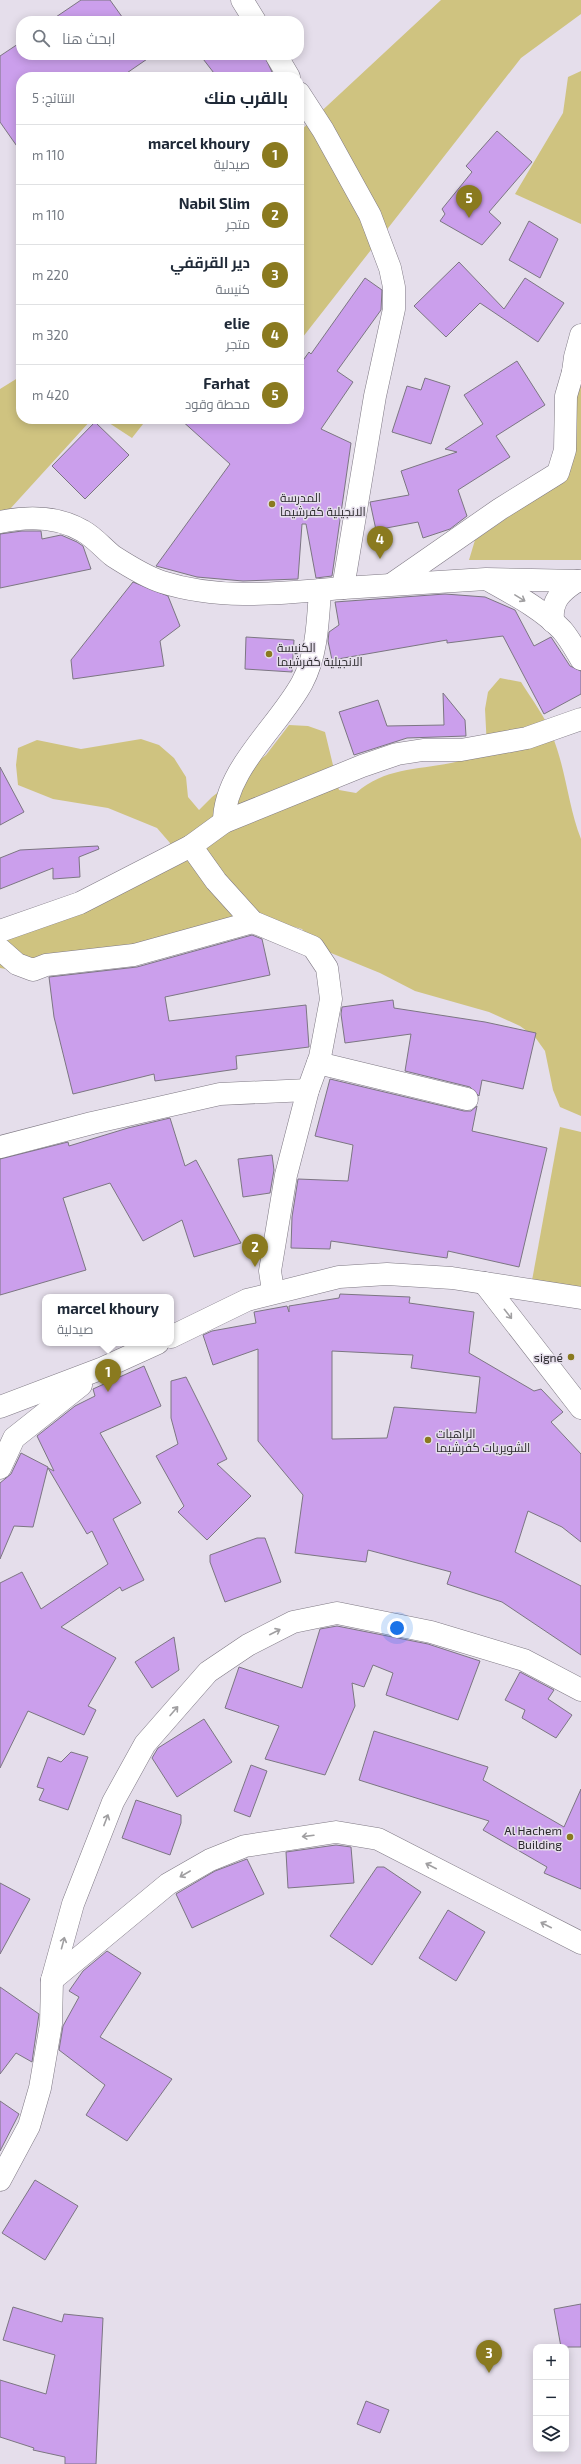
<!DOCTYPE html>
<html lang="ar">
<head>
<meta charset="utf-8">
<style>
	body { margin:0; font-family:"Exo 2",Cairo,sans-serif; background:#f6f6f7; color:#1f2937; direction:rtl }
	.controls { position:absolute; right:12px; bottom:12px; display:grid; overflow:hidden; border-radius:8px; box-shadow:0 2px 10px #0003 }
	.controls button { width:36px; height:36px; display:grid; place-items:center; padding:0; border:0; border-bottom:1px solid #e0e1e3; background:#fff; color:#1f2937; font:20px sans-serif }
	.you { position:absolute; left:397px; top:1628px; width:14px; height:14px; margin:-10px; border:3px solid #fff; border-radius:50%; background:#1a73e8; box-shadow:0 0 0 6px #1a73e833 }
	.badge { display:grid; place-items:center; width:26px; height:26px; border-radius:50%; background:#8a7a1f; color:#fff; font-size:13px; font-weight:700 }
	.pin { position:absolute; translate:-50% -33px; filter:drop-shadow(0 1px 2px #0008) }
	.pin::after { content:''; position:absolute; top:21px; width:14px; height:12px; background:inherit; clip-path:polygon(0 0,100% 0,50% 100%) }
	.popup { position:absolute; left:42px; top:1294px; width:132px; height:52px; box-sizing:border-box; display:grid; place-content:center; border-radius:8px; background:#fff; filter:drop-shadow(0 1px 3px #0005); font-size:13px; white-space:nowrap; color:#747a83 }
	.popup b { font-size:15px; color:#1f2937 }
	.popup::after { content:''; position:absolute; left:50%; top:100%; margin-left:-8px; border:8px solid transparent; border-top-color:#fff }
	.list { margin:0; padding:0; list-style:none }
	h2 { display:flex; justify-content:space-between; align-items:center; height:52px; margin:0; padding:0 16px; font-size:17px }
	h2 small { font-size:13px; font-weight:400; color:#747a83 }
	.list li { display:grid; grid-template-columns:26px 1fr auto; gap:12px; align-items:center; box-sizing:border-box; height:60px; padding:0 16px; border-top:1px solid #e0e1e3 }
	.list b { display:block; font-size:15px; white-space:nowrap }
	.list p { margin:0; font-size:13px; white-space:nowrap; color:#747a83 }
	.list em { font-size:13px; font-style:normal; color:#747a83 }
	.icon { flex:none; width:22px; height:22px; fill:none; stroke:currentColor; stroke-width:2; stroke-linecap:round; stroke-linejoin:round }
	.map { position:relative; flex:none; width:581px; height:2464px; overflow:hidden; direction:ltr }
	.search { position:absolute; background:#fff; box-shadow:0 2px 10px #0003; left:16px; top:16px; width:288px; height:44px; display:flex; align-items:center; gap:10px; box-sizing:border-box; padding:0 14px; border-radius:16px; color:#747a83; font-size:15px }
	.panel { position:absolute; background:#fff; box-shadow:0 2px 10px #0003; left:16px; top:72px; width:288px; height:352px; border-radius:16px; direction:rtl }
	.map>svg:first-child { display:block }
</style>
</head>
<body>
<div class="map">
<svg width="581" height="2464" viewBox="0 0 581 2464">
	<rect width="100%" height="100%" fill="#e5deeb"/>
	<g fill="#cfc380">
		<polygon points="441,0 581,0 581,14 521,58 299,342 299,132"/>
		<polygon points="581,71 581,224 515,194 563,113 568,77"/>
		<polygon points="581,373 581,560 469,560 475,540 562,480"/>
		<polygon points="21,376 21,419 92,419 0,520 0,389"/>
		<polygon points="103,419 147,419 132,438"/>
		<path d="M500,678L521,682C531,698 546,718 552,735C566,769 568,806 581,839V1116L560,1107L553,1090L545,1051L535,1037L520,1026L489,1012L415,991L380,973L331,953L314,943L302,929L283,924L12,970L0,968V926L154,878L167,862L170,843L157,828L108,808L53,799L18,785L16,765L18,748L37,740L81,749L141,739L159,745L174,758L186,777L188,797L199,810L212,797L266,755L289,725L308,726L325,732L339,790L356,793C385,768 415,770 451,763C463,761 476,753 487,748L485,709L488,692Z"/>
		<polygon points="560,1127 581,1132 581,1291 531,1286"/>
	</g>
	<g fill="#cb9fec" stroke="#7c7682" fill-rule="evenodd">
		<polygon points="81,0 110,0 125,21 50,21"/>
		<polygon points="21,42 21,55 153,55 121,77 21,77 21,152 0,122 0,56"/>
		<polygon points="200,55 264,55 272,72 265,77 217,77"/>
		<polygon points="497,131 532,162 489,212 501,223 482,245 440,221 445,214 442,209 472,172 466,166"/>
		<polygon points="529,221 558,239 540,278 509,260"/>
		<polygon points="459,262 504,309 525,278 564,303 538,342 480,303 446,337 414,306"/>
		<polygon points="365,278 382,290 381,310 337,371 353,382 321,429 351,443 332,576 316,578 306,524 302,524 298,579 243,581 197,577 156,566 230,464 180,419 299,419 299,366 309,352 311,354"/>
		<polygon points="517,361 545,405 496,436 510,457 458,490 467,516 450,529 423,538 418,522 376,530 370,502 409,495 401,471 457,452 445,449 483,424 464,395"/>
		<polygon points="425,378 450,386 431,444 392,432 407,386 421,390"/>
		<polygon points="95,422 129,455 85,499 52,466"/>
		<polygon points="22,531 41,531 42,539 61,535 77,542 83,546 91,569 0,588 0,534"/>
		<polygon points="133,582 168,596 180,626 160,641 164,666 73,679 71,660"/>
		<polygon points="445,594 485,597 515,610 534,646 551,637 570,666 581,671 581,694 544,714 503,636 447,643 447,640 332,660 328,641 329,632 339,625 335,602"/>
		<polygon points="246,637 294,640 292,672 245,669"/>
		<polygon points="443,693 465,720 466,736 407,738 354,755 339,712 378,700 387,726 444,725"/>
		<polygon points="0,767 24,812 0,825"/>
		<polygon points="98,846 99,849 79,857 80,877 53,879 53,868 0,889 0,858 20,850"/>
		<polygon points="252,935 262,939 270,975 165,997 169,1021 306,1005 309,1047 236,1056 237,1069 155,1081 154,1074 73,1094 54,1017 49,977 137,967"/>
		<polygon points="393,1000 394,1008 485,1022 536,1033 523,1089 482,1080 479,1096 470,1087 405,1071 411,1034 345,1043 341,1014 342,1007"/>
		<polygon points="330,1079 464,1111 471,1111 477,1106 472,1131 547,1148 519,1267 448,1251 447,1258 331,1241 330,1249 291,1248 292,1217 298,1179 348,1181 353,1145 315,1136"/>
		<polygon points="170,1118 185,1166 196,1160 241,1243 194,1257 182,1220 143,1241 110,1183 63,1198 86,1270 0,1295 0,1159 68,1142 69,1146 128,1128"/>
		<polygon points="272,1155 274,1170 270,1193 243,1197 238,1159"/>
		<path d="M340,1294L410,1297L409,1303L474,1312L469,1353L534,1391L541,1389L563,1412L551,1422L581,1454V1542L562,1527L528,1511L515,1552L581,1586V1655L502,1602L447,1584L451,1572L368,1550L366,1562L295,1553L303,1495L258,1441V1349L213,1365L203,1335L212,1331L256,1323L254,1312L287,1306L289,1312V1306L339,1298ZM332,1351L413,1355L411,1368L480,1377L476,1413L394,1407L387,1438L332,1439Z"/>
		<polygon points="144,1366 161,1406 100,1433 141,1503 113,1519 144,1580 122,1591 120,1587 61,1627 116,1658 88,1706 96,1710 84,1735 28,1711 0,1768 0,1583 22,1572 41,1609 108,1564 92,1531 87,1534 48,1468 54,1471 37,1436 75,1406 95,1396 93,1389"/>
		<polygon points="186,1377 227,1459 217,1464 251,1496 207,1540 178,1512 184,1506 156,1456 178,1444 171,1418 171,1381"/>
		<polygon points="21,1453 48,1467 33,1527 14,1526 0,1559 0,1483 11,1474"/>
		<polygon points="257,1538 265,1538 281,1582 225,1602 210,1562 210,1555"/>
		<polygon points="337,1626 428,1644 480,1661 458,1720 386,1695 393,1673 373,1665 364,1687 352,1683 355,1706 325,1775 265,1759 279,1726 225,1708 239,1667 302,1688 320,1629"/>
		<polygon points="174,1637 179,1670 152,1688 135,1662"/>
		<polygon points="520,1672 554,1690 548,1699 572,1715 556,1738 522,1718 525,1710 505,1700"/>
		<polygon points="204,1719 232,1762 177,1797 152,1758 158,1748"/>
		<polygon points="374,1731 488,1767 483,1780 564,1827 581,1789 581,1889 544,1873 547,1867 483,1830 489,1821 359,1780"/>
		<polygon points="71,1752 88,1757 68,1810 39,1800 44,1789 37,1787 48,1757 61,1762"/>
		<polygon points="251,1765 267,1771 250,1817 234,1811"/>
		<polygon points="136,1800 181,1815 181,1823 170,1855 122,1838"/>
		<polygon points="336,1845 351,1847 354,1883 288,1888 286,1852"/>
		<polygon points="247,1859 264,1894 192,1928 176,1894 215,1871"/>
		<polygon points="377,1867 384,1867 421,1892 372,1965 330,1936"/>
		<polygon points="0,1883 30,1899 0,1954"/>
		<polygon points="448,1910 485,1932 456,1981 419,1958"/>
		<polygon points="107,1951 141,1973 100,2037 172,2079 127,2141 86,2115 105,2085 59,2050 63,2026 79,1997 69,1991 83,1971"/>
		<polygon points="0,1987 39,2014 32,2062 16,2053 0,2074"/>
		<polygon points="0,2101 19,2114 0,2151"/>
		<polygon points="35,2180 78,2206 45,2260 2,2233"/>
		<polygon points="581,2304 581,2347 561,2347 554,2309"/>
		<polygon points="13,2307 62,2322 64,2314 103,2318 96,2464 65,2464 65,2457 33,2450 34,2448 0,2437 0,2380 46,2394 55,2355 3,2340"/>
		<polygon points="366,2401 389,2410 380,2433 357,2424"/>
	</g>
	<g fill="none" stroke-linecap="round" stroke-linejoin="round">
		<g stroke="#7f7984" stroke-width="23">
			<g id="minor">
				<polyline points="242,0 255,21"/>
				<polyline points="276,55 289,77"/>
				<polyline points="299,93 323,130 370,215 390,268 394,287 394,309 375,396 343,588 486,579 581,581"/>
				<polyline points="573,372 575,357 581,335"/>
				<path d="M0,522C27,516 57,516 83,531C94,537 103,548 113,556C127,565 146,577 162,582C221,601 283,593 343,588"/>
				<path d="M490,581C515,595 542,609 562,630C569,638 575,649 581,659"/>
				<polyline points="392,584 500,509 558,473 565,450 566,396 573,372 581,369"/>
				<path d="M553,622C551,601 560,592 577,581"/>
				<path d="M224,822C224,770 278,727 302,683C317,655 318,621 320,590"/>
				<polyline points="191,846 216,881 253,922 313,947 327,968 331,999 320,1057 308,1090 286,1175 270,1271 273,1291"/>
				<polyline points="0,931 80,903 191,846 224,822 362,766 397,754 423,750 461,750 527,738 581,719"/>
				<polyline points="0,949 17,964 33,970 46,965 134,955 253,922"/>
				<polyline points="318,1063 467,1099"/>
				<polyline points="0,1147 92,1123 220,1094 308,1090"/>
				<polyline points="484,1283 581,1408"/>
				<polyline points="171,1337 247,1300 339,1277 387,1274 452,1278 581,1298"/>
				<polyline points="0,1407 103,1368 158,1343"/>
				<polyline points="0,1468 14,1438 81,1385"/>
				<polyline points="52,1980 168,1884 210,1860 245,1846 336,1832 378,1839 581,1943"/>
				<polyline points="0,2180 29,2126 40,2088 51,2024 52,1980 73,1904 113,1802 145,1744 208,1672 248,1645 293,1622 337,1613 431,1632 524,1660 581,1690"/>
			</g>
		</g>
		<use href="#minor" stroke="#fff" stroke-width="22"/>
	</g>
	<defs><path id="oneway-shaft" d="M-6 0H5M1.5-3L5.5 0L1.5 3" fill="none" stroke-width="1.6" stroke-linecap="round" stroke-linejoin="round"/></defs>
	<g stroke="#a09fa1">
		<use href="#oneway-shaft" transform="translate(520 598) rotate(31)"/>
		<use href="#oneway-shaft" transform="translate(508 1314) rotate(52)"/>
		<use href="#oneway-shaft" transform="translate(275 1632) rotate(-27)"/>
		<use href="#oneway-shaft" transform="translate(174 1711) rotate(-49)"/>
		<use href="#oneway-shaft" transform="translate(106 1820) rotate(-69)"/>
		<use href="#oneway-shaft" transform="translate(308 1836) rotate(173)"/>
		<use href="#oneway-shaft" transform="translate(431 1866) rotate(-153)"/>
		<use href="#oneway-shaft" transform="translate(185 1874) rotate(150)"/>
		<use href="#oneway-shaft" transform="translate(546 1925) rotate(-153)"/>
		<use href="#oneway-shaft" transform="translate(63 1943) rotate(-75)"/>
	</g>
	<g fill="#8a7a1f" stroke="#e5deeb" stroke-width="1.5">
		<circle cx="272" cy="504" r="4"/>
		<circle cx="269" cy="654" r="4"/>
		<circle cx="571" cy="1357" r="4"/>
		<circle cx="428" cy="1440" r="4"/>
		<circle cx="570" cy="1837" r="4"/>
	</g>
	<g text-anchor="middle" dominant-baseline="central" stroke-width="3" stroke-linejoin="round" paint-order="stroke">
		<g font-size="12" fill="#2c2a2e" stroke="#e5deeb" text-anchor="start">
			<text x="280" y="497">المدرسة<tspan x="280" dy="14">الانجيلية كفرشيما</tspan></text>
			<text x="277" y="647">الكنيسة<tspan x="277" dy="14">الانجيلية كفرشيما</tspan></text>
			<text x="563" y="1357" text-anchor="end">signé</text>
			<text x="436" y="1433">الراهبات<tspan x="436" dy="14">الشويريات كفرشيما</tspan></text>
			<text x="562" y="1830" text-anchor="end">Al Hachem<tspan x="562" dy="14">Building</tspan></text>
		</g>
	</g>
</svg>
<div class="controls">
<button>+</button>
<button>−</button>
<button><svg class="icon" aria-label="layers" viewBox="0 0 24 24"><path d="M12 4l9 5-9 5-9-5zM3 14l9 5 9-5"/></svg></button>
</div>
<div class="you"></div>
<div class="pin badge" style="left:108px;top:1392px">1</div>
<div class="popup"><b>marcel khoury</b>صيدلية</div>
<div class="pin badge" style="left:255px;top:1267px">2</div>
<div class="pin badge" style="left:489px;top:2373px">3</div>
<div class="pin badge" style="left:380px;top:559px">4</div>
<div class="pin badge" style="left:469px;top:218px">5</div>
<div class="search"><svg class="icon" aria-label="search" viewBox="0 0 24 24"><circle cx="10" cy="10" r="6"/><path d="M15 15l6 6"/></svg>ابحث هنا</div>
<section class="panel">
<h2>بالقرب منك<small>النتائج: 5</small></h2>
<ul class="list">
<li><span class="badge">1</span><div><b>marcel khoury</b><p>صيدلية</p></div><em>110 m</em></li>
<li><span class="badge">2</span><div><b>Nabil Slim</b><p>متجر</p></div><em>110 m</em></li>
<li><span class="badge">3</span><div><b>دير القرقفي</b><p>كنيسة</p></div><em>220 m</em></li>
<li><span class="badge">4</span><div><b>elie</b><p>متجر</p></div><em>320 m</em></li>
<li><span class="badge">5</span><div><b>Farhat</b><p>محطة وقود</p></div><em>420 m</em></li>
</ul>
</section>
</div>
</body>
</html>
